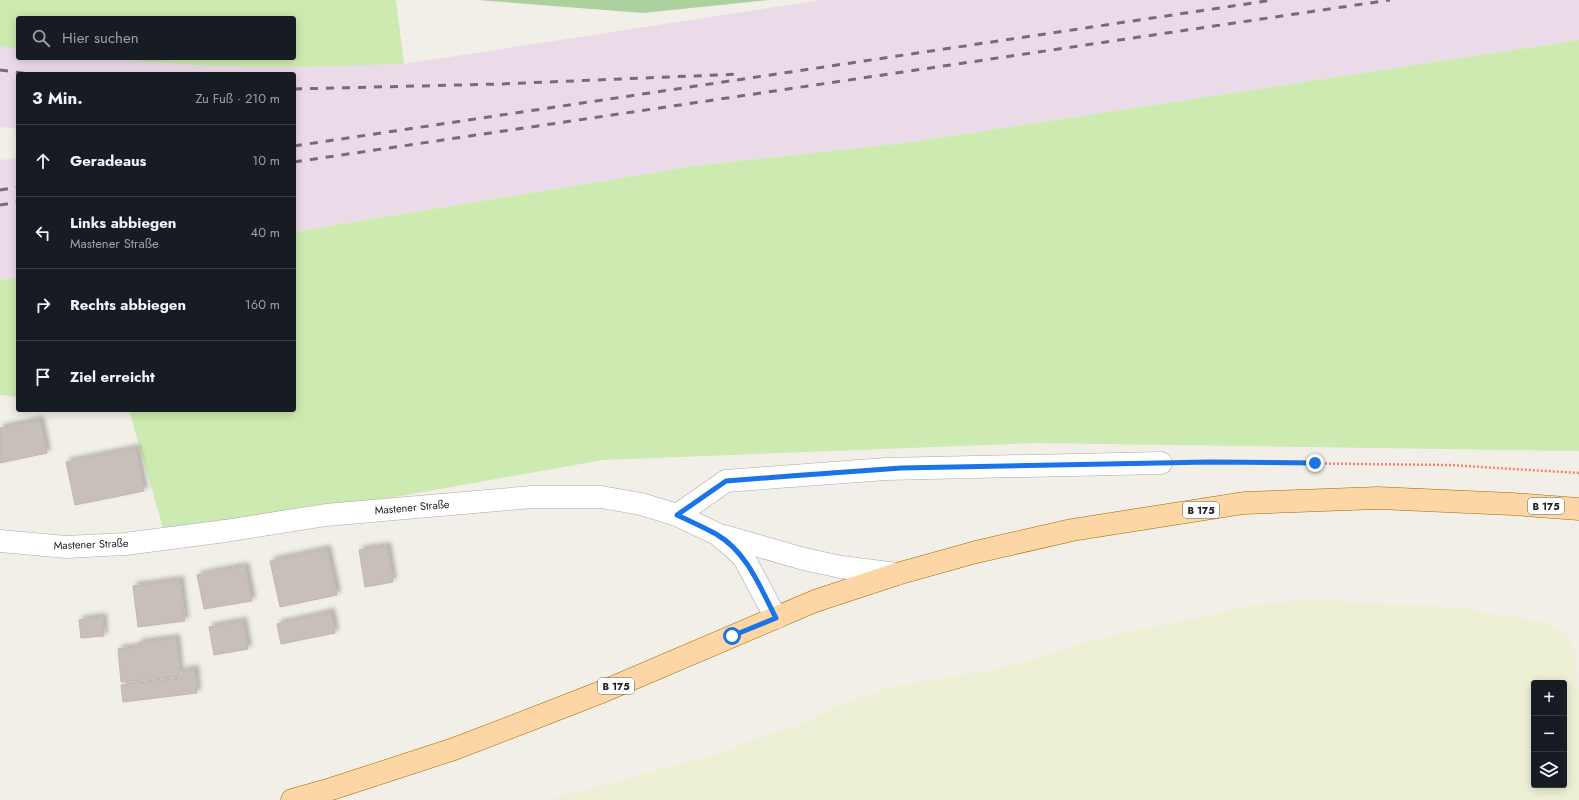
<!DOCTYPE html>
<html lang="de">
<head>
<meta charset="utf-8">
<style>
	body { margin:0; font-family:Jost,sans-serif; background:#242831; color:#f1f3f6 }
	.controls { position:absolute; right:12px; bottom:12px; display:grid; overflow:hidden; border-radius:4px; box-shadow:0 2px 10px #0003 }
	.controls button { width:36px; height:36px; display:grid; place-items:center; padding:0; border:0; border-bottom:1px solid #363941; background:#171b24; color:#f1f3f6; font:20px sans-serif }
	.stop { position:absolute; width:12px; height:12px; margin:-9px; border:3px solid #1a73e8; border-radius:50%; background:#fff }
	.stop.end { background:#1a73e8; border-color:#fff; box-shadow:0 1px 4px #0008 }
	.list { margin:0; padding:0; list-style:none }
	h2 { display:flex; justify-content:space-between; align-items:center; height:52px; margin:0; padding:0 16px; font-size:17px }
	h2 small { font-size:13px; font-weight:400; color:#9ea1a6 }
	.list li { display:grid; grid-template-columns:26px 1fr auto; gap:12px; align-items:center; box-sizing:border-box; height:72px; padding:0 16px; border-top:1px solid #363941 }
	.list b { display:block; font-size:15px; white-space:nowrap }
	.list p { margin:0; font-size:13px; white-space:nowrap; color:#9ea1a6 }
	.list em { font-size:13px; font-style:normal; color:#9ea1a6 }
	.icon { flex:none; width:22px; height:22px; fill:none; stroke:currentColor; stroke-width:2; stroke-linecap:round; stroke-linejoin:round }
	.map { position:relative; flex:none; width:1579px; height:800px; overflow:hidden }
	.search { position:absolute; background:#171b24; box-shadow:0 2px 10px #0003; left:16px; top:16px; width:280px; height:44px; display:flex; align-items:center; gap:10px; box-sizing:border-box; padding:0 14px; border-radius:4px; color:#9ea1a6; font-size:15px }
	.panel { position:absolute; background:#171b24; box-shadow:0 2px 10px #0003; left:16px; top:72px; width:280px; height:340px; border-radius:4px }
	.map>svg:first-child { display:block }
</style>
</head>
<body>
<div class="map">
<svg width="1579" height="800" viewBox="0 0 1579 800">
	<defs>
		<filter id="shadow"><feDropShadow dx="3.5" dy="-3.5" stdDeviation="2" flood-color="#0004"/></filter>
	</defs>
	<rect width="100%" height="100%" fill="#f2efe9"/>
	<g fill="#ebdbe8">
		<polygon points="821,0 1579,0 1579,40 905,143 694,166 294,232 294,74 18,74 18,129 0,127 0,46 18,49 18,58 86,58 209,66 404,64"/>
		<polygon points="18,158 18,277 0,280 0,160"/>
	</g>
	<path fill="#eef0d5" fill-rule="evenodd" d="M1314,600L1453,607L1548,623L1565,633L1575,650L1579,691V800H548L725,752L743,743L800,725L834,707L889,687L998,669L1107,637L1265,603ZM1534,683H1564V785H1534Z"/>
	<g fill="#cdebb0">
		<polygon points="0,0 396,0 404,64 307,67 209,66 86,58 294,58 294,18 18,18 18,49 0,46"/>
		<polygon points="1579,40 1579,451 1034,443 603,460 166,538 129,410 294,410 294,232 694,166 905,143"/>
		<polygon points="18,277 18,397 0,395 0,280"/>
	</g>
	<polygon fill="#add19e" points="477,0 769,0 643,13"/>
	<g fill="#c7bfb8" stroke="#c4b6ab" filter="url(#shadow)">
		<polygon points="40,420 47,453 0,463 0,428"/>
		<polygon points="136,448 144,491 75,505 66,462"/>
		<polygon points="387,546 393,582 365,587 359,550"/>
		<polygon points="327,549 337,595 280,607 270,561"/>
		<polygon points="245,566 252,601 204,609 197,575"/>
		<polygon points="180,580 185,621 138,627 133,586"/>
		<polygon points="331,612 335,633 281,644 277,624"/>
		<polygon points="103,617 104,636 81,638 79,620"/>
		<polygon points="243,621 248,649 214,655 209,627"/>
		<polygon points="176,638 180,676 121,682 118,649 138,647 138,643"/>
		<polygon points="195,669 197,693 123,702 121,685 182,678 182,671"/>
	</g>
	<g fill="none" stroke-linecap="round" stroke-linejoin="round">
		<g stroke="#a9a9a9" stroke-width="23">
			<g id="minor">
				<polyline points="677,515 726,481 886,469 1161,463"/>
				<polyline points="724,536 804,559 841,567 897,574"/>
				<polyline points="0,541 66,547 125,544 225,531 326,515 532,497 601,497 641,504 677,515 717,534 734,548 744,558 776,618"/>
			</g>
		</g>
		<g stroke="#a06b00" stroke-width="23">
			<polyline id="major" points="292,800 331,789 454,749 532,719 604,691 815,601 897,574 976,552 1072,530 1244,503 1378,498 1512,504 1579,509"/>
		</g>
		<polyline stroke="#fa8072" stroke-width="2.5" stroke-dasharray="2 2" stroke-linecap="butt" points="1185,462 1450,465 1579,473"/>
		<use href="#minor" stroke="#fff" stroke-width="22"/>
		<use href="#major" stroke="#fcd6a4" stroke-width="22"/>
		<g stroke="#707070" stroke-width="3" stroke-dasharray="8 8" stroke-linecap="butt">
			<polyline points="0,70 29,74"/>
			<polyline points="294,89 500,84 741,74"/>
			<polyline points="294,146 1273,0"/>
			<polyline points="294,162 1390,0"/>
			<polyline points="0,190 18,187"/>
			<polyline points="0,205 18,202"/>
		</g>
	</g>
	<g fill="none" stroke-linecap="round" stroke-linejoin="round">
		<path stroke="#1a73e8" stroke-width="5" d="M732,636L776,618C760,587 747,552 716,534C703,527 690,521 677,515L726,481L790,476L901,468L1210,462L1315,463"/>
	</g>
	<g text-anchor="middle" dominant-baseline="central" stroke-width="3.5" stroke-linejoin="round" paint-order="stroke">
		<g fill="#fff" stroke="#646464" stroke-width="1">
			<rect x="1528" y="498" width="36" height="16" rx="3"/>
			<rect x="1183" y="502" width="36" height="16" rx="3"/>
			<rect x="598" y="678" width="36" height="16" rx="3"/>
		</g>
		<g font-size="10" font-weight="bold" fill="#222">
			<text x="1546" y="506">B 175</text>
			<text x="1201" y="510">B 175</text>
			<text x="616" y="686">B 175</text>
		</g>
		<g font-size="11" fill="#222" stroke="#fff">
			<text transform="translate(412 507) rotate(-5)">Mastener Straße</text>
			<text transform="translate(91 544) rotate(-2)">Mastener Straße</text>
		</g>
	</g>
</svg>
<div class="controls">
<button>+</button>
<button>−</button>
<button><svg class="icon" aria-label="layers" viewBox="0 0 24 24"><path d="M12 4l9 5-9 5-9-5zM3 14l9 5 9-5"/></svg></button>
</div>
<div class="stop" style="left:732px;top:636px"></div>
<div class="stop end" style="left:1315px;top:463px"></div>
<div class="search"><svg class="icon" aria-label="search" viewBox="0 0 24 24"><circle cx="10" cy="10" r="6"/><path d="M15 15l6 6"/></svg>Hier suchen</div>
<section class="panel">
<h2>3 Min.<small>Zu Fuß · 210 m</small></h2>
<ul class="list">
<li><svg class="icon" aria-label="ahead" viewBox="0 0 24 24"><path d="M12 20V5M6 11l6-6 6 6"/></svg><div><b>Geradeaus</b></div><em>10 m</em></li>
<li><svg class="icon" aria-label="left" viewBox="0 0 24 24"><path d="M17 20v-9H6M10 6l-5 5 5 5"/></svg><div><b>Links abbiegen</b><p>Mastener Straße</p></div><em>40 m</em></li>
<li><svg class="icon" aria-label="right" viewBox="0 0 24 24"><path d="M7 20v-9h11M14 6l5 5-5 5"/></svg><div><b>Rechts abbiegen</b></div><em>160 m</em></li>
<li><svg class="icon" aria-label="arrive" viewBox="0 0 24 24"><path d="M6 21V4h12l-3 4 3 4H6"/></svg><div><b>Ziel erreicht</b></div></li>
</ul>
</section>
</div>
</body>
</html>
